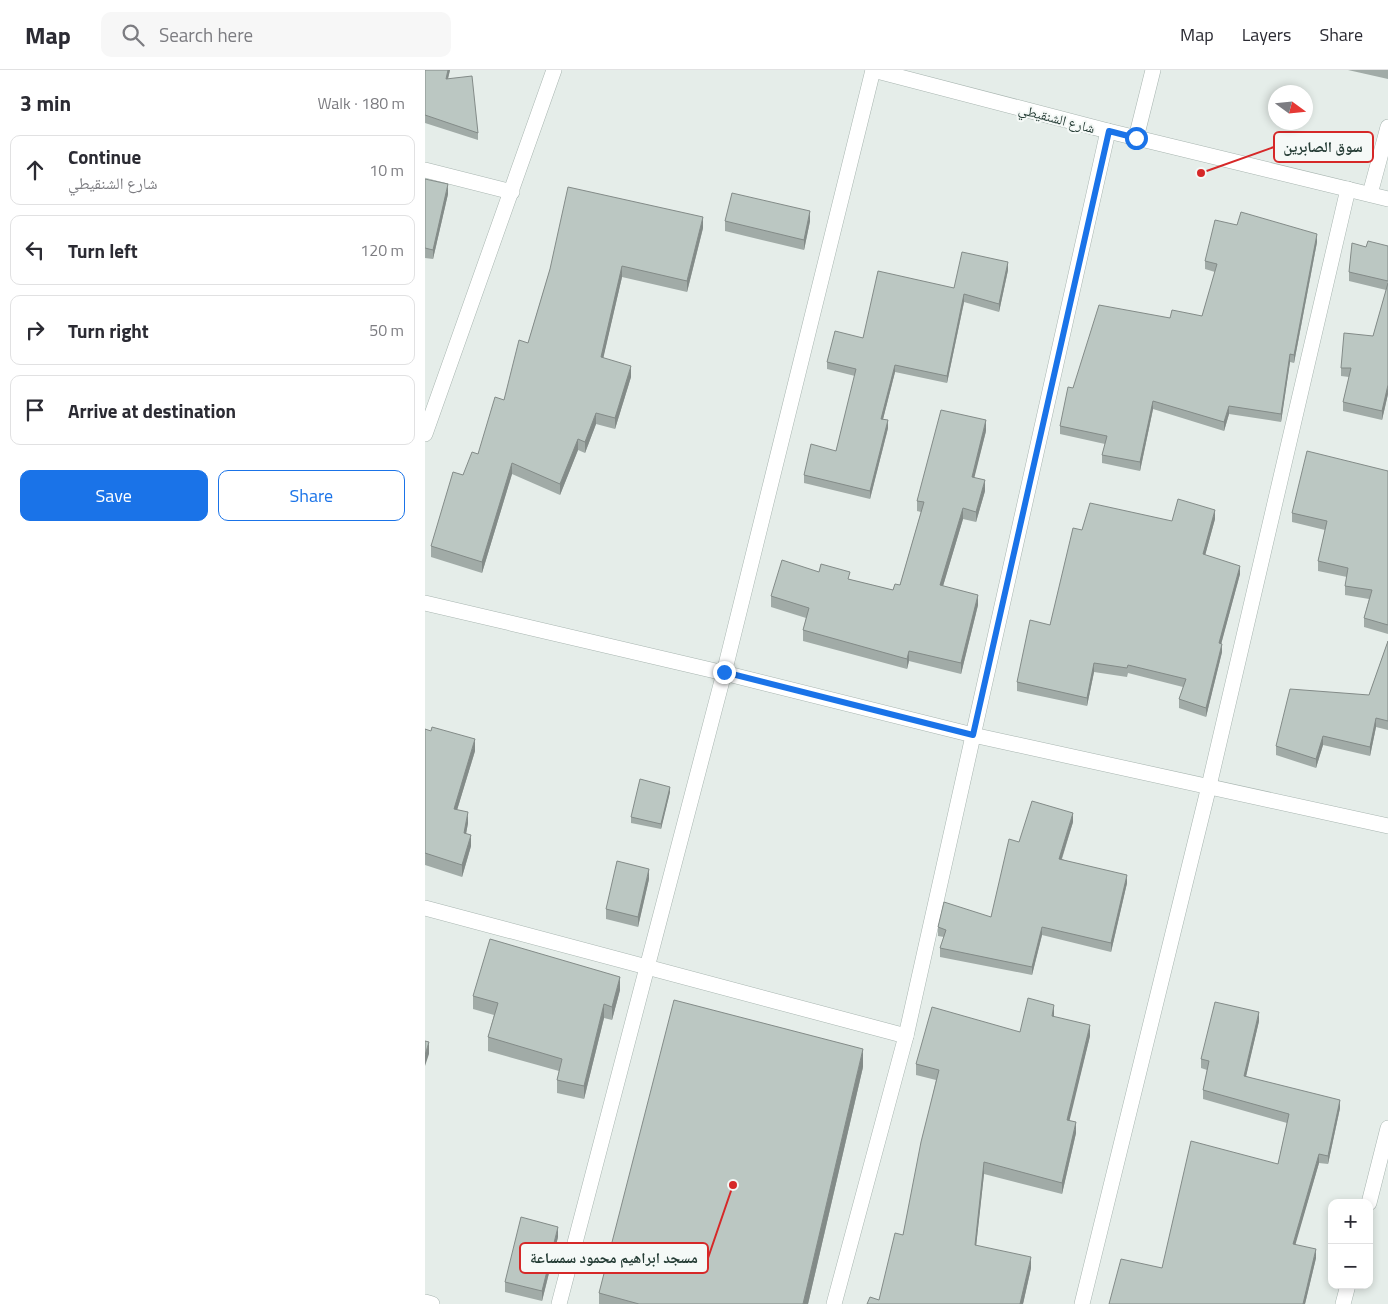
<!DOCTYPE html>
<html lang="en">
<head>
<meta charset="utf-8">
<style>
	body { margin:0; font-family:"Titillium Web","Noto Naskh Arabic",sans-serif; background:#f7f7f7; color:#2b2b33 }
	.controls { position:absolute; right:15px; bottom:15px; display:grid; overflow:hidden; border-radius:10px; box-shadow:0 2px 8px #0003 }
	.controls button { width:45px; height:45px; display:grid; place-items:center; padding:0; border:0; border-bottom:1px solid #e1e1e2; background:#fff; color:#2b2b33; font:25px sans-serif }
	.compass { position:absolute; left:843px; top:15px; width:45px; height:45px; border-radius:50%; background:#fff; box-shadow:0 2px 8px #0003; rotate:105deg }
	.stop { position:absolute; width:15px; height:15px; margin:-11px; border:4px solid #1a73e8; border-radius:50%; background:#fff }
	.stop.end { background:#1a73e8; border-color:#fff; box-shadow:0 1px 5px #0008 }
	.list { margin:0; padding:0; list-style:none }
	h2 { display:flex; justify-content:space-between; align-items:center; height:65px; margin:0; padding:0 20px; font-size:21px }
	h2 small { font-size:16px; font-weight:400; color:#7c7c81 }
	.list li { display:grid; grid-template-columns:32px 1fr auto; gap:15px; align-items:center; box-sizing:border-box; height:70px; margin:0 10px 10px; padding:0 10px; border:1px solid #e1e1e2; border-radius:10px }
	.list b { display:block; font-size:19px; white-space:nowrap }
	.list p { margin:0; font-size:16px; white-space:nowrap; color:#7c7c81 }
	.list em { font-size:16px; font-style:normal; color:#7c7c81 }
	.actions { display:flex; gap:10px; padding:15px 20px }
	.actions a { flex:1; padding:11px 0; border:1px solid #1a73e8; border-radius:10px; text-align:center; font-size:18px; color:#1a73e8 }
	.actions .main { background:#1a73e8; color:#fff }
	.icon { flex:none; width:28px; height:28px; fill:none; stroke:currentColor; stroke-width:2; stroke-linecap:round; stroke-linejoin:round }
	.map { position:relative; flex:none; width:963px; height:1234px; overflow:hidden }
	header { display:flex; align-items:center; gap:30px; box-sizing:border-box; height:70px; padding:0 25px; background:#fff; border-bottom:1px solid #e1e1e2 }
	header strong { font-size:24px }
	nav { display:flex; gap:28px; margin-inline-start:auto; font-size:18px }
	.search { width:350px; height:45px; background:#f7f7f7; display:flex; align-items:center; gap:12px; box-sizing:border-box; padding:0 18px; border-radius:10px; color:#7c7c81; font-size:19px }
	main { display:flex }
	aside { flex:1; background:#fff }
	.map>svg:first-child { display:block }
</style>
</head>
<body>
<header>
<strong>Map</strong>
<div class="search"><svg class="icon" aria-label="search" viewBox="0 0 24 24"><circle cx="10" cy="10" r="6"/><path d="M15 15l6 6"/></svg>Search here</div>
<nav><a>Map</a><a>Layers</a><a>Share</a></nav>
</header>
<main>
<aside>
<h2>3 min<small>Walk · 180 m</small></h2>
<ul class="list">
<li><svg class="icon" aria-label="ahead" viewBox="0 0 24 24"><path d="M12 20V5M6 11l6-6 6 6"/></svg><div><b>Continue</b><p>شارع الشنقيطي</p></div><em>10 m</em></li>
<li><svg class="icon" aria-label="left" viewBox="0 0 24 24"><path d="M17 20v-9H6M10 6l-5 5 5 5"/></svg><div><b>Turn left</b></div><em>120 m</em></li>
<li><svg class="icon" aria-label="right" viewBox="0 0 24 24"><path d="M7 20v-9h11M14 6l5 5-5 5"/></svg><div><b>Turn right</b></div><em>50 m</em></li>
<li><svg class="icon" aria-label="arrive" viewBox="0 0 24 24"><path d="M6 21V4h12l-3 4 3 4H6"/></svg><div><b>Arrive at destination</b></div></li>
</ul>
<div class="actions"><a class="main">Save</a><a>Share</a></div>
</aside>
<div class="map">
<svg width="963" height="1234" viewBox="0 0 963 1234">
	<rect width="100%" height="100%" fill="#e5ede9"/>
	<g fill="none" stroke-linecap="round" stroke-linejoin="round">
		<g stroke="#a8b5b0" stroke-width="16">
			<g id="minor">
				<polyline points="448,0 683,61 963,129"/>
				<polyline points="711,68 728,0"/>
				<polyline points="0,100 87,122"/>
				<polyline points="945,124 963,57"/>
				<polyline points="0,364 129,0"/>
				<polyline points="0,533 299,603 548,665 963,756"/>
				<polyline points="0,838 481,966"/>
				<polyline points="944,1133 963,1058"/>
				<polyline points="0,1232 7,1234"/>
				<polyline points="134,1234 299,603 448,0"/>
				<polyline points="409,1234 481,966 683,61"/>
				<polyline points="657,1234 784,716 923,119"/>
				<polyline points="918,1234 923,1215"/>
			</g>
		</g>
		<use href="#minor" stroke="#fff" stroke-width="15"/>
	</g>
	<g fill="#a1aba7">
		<polygon points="0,0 25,0 23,9 53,63 53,70 0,53"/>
		<polygon points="923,0 963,0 963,9"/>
		<polygon points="0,109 23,124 8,189 0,188"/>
		<polygon points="300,151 385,151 379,180 300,161"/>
		<polygon points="278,158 262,222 197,207 178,288 206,307 190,359 171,354 160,383 153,380 135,425 87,404 57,503 6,487 6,476 38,405 53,384 79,330 103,273 125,199"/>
		<polygon points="892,172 869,293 865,292 856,352 804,344 799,361 728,339 715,401 677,393 677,385 680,374 635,364 635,356 648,318 745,248 777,246 790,202 780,199 780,191"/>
		<polygon points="963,176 963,324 957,350 918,341 918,332 924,307 916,306 916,298 948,266 961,220 924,211 924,202 941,177"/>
		<polygon points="583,200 574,242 539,232 522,313 470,302 458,349 463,358 445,429 379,413 379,405 411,381 430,306 402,299 402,292 529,218"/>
		<polygon points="561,361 549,407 560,421 551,452 538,449 518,516 553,535 536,604 484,591 482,599 378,571 378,560 381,548 346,537 346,526 394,502 468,520 475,515 496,442 492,441 492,431"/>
		<polygon points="963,401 963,564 939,557 939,548 944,529 920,525 920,516 922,507 893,501 893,491 900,460 867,452 867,443"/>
		<polygon points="790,449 780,485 815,504 796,574 797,582 781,647 754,638 754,629 758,617 703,603 702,607 669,602 662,636 592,621 592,612 625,555 657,460 747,451"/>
		<polygon points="963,571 963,660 951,657 945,686 898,675 891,698 851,685 851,676 944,625"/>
		<polygon points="0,659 50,681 32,740 43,753 41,764 46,776 37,807 0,795"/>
		<polygon points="245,722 236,759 206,753 206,747"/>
		<polygon points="648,752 637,789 702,813 686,882 617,865 607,905 515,887 515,878 519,867 513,866 513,857 566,847 594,772"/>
		<polygon points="224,809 213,857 181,849 181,839"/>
		<polygon points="195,920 187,950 179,948 159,1029 132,1023 132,1010 134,1001 63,981 63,967 69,945 48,939 48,926"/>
		<polygon points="629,947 665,966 644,1050 651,1063 637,1124 559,1104 551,1176 606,1198 598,1234 442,1234 454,1230 478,1165 511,1010 491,1005 491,994 595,962"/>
		<polygon points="834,951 821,1006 915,1038 903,1094 894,1093 870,1174 891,1188 880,1234 684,1234 737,1198 853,1094 862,1053 778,1029 778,1020 782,1000 776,998 776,989"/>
		<polygon points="438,997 383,1234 174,1234 174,1223"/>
		<polygon points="133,1167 117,1231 80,1222 80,1212"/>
	</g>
	<g fill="#838b88">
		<polygon points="23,0 25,0 21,16 21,9"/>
		<polygon points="23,114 23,124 8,189 8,180"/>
		<polygon points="385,141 385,151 379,180 379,170"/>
		<polygon points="278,147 278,158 262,222 262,211"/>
		<polygon points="892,164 892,172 869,293 869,285"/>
		<polygon points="583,192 583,200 574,242 574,234"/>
		<polygon points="197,196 197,207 176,298 176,287"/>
		<polygon points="539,224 539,232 522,313 522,306"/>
		<polygon points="865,284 865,292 856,352 856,344"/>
		<polygon points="470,295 470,302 456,357 456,349"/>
		<polygon points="206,296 206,307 190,359 190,348"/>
		<polygon points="963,315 963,324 957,350 957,341"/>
		<polygon points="728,331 728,339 715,401 715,392"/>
		<polygon points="804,336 804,344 799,361 799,352"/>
		<polygon points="171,343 171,354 160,383 160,372"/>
		<polygon points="463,350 463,358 445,429 445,421"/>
		<polygon points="561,350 561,361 547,417 547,407"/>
		<polygon points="153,369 153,380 135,425 135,414"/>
		<polygon points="87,393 87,404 57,503 57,492"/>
		<polygon points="560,410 560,421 551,452 551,442"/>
		<polygon points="538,438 538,449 515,526 515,515"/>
		<polygon points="790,440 790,449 778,493 778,484"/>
		<polygon points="815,496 815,504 794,582 794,573"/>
		<polygon points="553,525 553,535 536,604 536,593"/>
		<polygon points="797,574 797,582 781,647 781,638"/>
		<polygon points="484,581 484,591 482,599 482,589"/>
		<polygon points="669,593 669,602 662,636 662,628"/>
		<polygon points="951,648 951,657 945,686 945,677"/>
		<polygon points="898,666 898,675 891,698 891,689"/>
		<polygon points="50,669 50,681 29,750 29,739"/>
		<polygon points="245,717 245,722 236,759 236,754"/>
		<polygon points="43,742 43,753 39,774 39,763"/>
		<polygon points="648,743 648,752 634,797 634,789"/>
		<polygon points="46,765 46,776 37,807 37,795"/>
		<polygon points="224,799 224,809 213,857 213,847"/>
		<polygon points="702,805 702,813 686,882 686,873"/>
		<polygon points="617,857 617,865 607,905 607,897"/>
		<polygon points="195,907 195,920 187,950 187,937"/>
		<polygon points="179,934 179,948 159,1029 159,1016"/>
		<polygon points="629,935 629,946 627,957 627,946"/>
		<polygon points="834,942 834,951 819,1015 819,1006"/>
		<polygon points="665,955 665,966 642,1061 642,1050"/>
		<polygon points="4,972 4,984 0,996 0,985"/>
		<polygon points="438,979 438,997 383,1234 378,1234"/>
		<polygon points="915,1030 915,1038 903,1094 903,1086"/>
		<polygon points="651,1052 651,1063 637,1124 637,1113"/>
		<polygon points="894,1084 894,1093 868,1183 868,1174"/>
		<polygon points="559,1092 559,1104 550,1186 550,1175"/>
		<polygon points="133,1157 133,1167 117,1231 117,1221"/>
		<polygon points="891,1179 891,1188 880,1234 878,1234"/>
		<polygon points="606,1187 606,1198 598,1234 595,1234"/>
	</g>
	<g fill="#bbc7c2" stroke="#838b88">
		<polygon points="0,0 23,0 21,9 47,6 53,63 0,45"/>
		<polygon points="0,109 23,114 8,180 0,178"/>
		<polygon points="143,117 278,147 262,211 197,196 176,287 206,296 190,348 171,343 160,372 153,369 135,414 87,393 57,492 6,476 28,402 38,405 47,382 53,384 70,327 79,330 94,270 103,273 125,199"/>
		<polygon points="307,123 385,141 379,170 300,151"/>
		<polygon points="816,142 892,164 869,285 865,284 856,344 804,336 799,352 728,331 715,392 677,385 682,366 635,356 643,317 648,318 674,235 745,248 747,240 777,246 792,194 780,191 790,150 812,155"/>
		<polygon points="943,171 963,176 963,211 924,202 927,173 941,177"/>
		<polygon points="537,182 583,192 574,234 539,224 522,306 470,295 456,349 463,350 445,421 379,405 386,374 411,381 431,299 402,292 410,261 438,268 453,201 529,218"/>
		<polygon points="963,213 963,315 957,341 918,332 926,298 916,298 919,263 948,266"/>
		<polygon points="516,340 561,350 547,407 560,410 551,442 538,438 515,515 553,525 536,593 484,581 482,589 378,560 384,538 346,526 357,490 394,502 396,494 425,502 423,509 468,520 470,514 475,515 499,432 492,431"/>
		<polygon points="882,381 963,401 963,555 939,548 947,520 920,516 923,498 893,491 902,451 867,443"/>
		<polygon points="753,429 790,440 778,484 815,496 794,573 797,574 781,638 754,629 761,609 703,595 702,598 669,593 662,628 592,612 605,550 625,555 648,458 657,460 665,433 747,451"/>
		<polygon points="963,571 963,651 951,648 945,677 898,666 891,689 851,676 865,619 944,625"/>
		<polygon points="7,657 50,669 29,739 43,742 39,763 46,765 37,795 0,783 0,659 6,661"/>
		<polygon points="215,709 245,717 236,754 206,747"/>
		<polygon points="607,731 648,743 634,789 702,805 686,873 617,857 607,897 515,878 521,860 513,857 519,832 566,847 584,769 594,772"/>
		<polygon points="192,791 224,799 213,847 181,839"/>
		<polygon points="65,869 195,907 187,937 179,934 159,1016 132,1010 137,989 63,967 73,933 48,926"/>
		<polygon points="603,928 629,935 627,946 665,955 642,1050 651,1052 637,1113 559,1092 550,1175 606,1187 595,1234 442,1234 445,1227 454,1230 470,1163 478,1165 496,1072 514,1000 491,994 507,937 595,962"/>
		<polygon points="249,930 438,979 378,1234 214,1234 174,1223"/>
		<polygon points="790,932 834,942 819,1006 915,1030 903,1086 894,1084 868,1174 891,1179 878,1234 684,1234 696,1189 737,1198 766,1071 853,1094 864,1044 778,1020 784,991 776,989"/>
		<polygon points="0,971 4,972 0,985"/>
		<polygon points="96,1147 133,1157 117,1221 80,1212"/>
	</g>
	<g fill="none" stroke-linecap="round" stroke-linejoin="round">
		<polyline stroke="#1a73e8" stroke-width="6" points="299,602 548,665 684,61 711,68"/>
	</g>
	<g text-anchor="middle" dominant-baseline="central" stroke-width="4" stroke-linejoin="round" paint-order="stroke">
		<g font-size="14" fill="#263d36" stroke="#f5f9f7">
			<text transform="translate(632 48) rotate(15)">شارع الشنقيطي</text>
		</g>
	</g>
	<path fill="none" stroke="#d62828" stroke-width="2" d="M776 103L849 77M308 1115L283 1188"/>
	<g fill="#d62828" stroke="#f5f9f7" stroke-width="2">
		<circle cx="776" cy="103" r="5"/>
		<circle cx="308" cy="1115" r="5"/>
	</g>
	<g fill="#f5f9f7" stroke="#d62828" stroke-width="2">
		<rect x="849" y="62" width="99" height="30" rx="5"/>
		<rect x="95" y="1173" width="188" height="30" rx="5"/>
	</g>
	<g font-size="15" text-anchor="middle" font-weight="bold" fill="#263d36">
		<text x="898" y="82">سوق الصابرين</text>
		<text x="189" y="1193">مسجد ابراهيم محمود سمساعة</text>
	</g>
</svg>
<div class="controls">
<button>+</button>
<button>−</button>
</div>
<svg class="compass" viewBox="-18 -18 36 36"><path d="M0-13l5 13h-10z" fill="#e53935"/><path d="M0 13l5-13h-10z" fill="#7c7c81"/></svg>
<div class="stop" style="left:711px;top:68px"></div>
<div class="stop end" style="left:299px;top:602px"></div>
</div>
</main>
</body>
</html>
